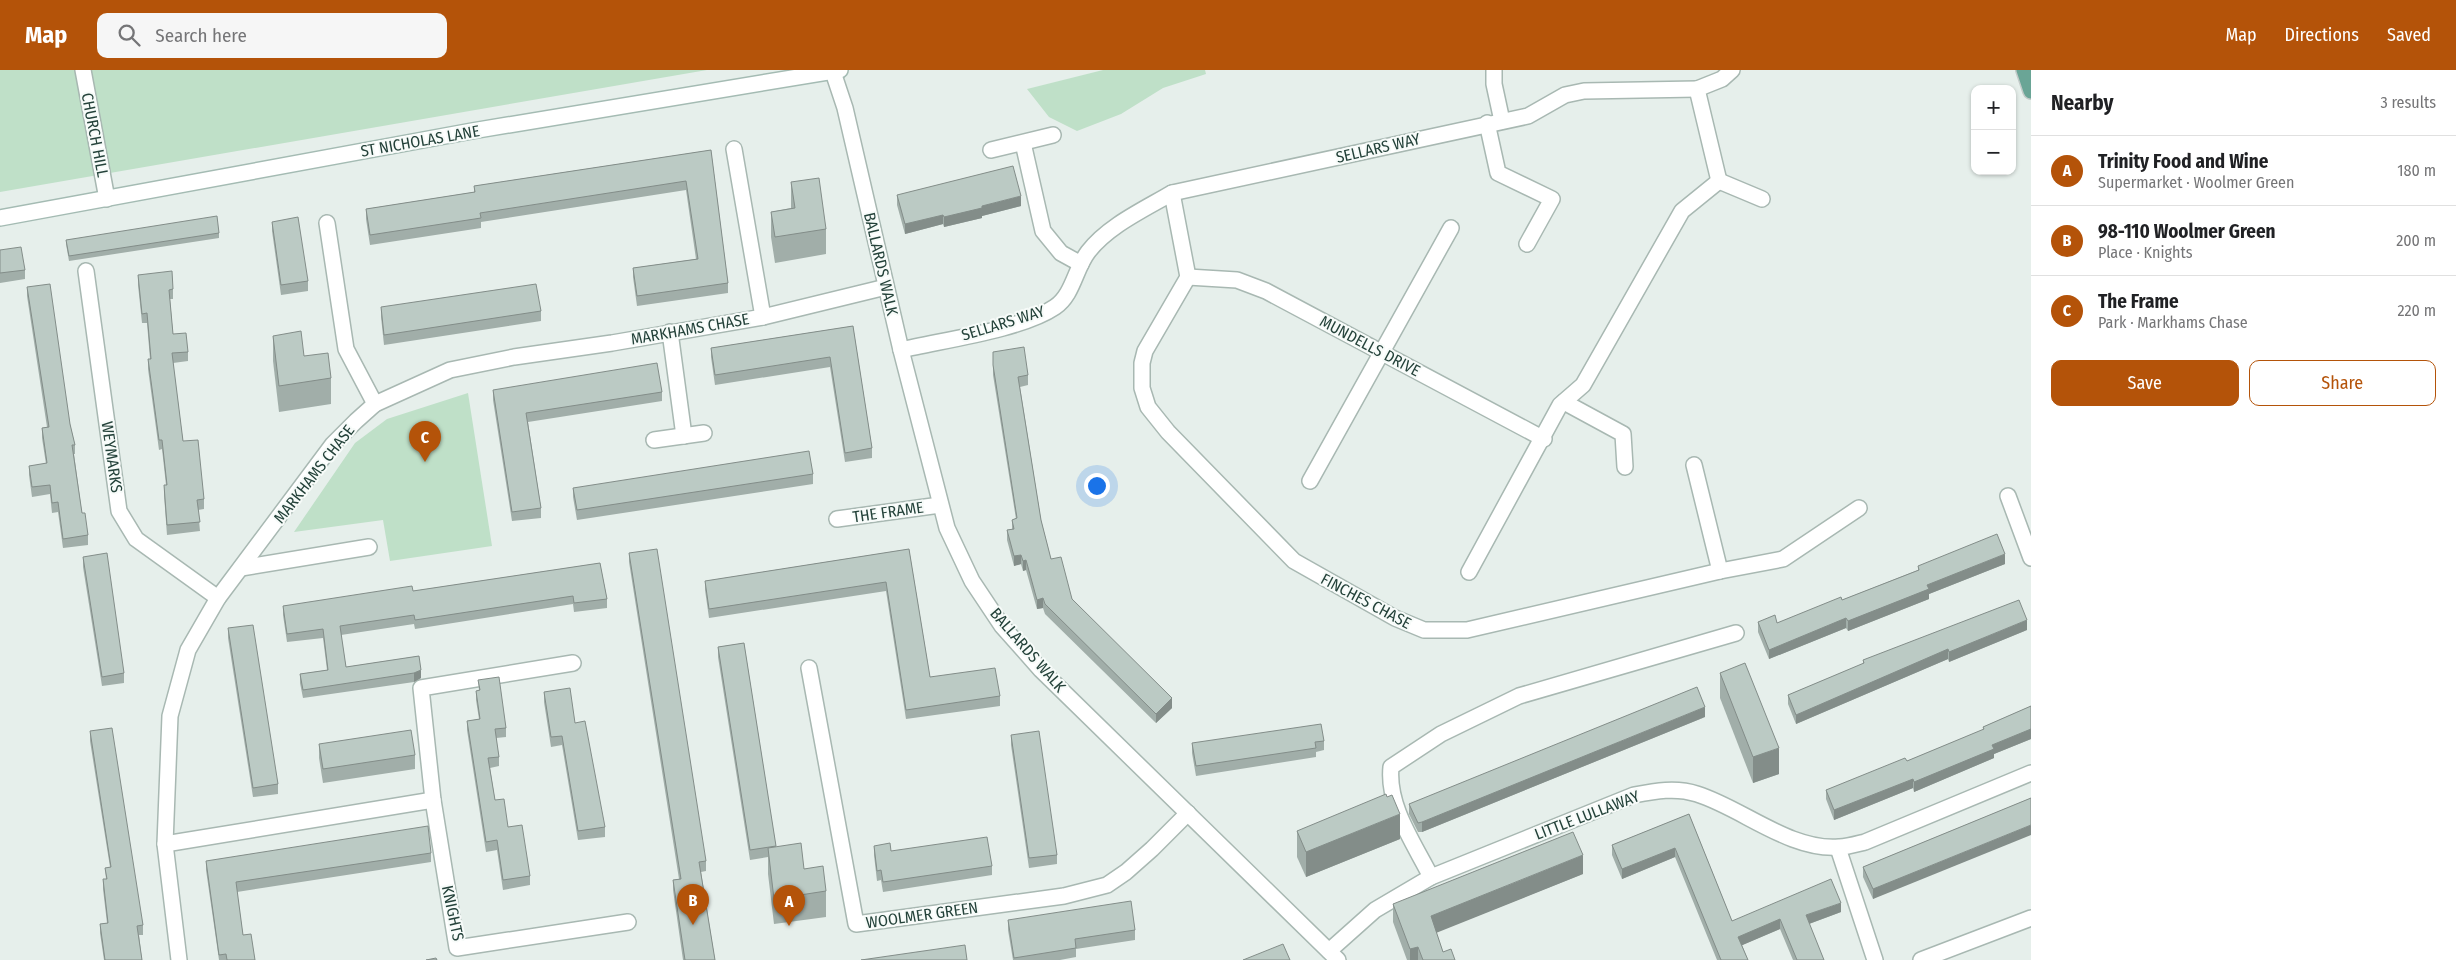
<!DOCTYPE html>
<html lang="en">
<head>
<meta charset="utf-8">
<style>
	body { margin:0; font-family:"Fira Sans Condensed",sans-serif; background:#f6f6f6; color:#202124 }
	.controls { position:absolute; right:15px; top:15px; display:grid; overflow:hidden; border-radius:10px; box-shadow:0 1px 4px #0004 }
	.controls button { width:45px; height:45px; display:grid; place-items:center; padding:0; border:0; border-bottom:1px solid #e0e0e0; background:#fff; color:#202124; font:25px sans-serif }
	.you { position:absolute; left:1096px; top:415px; width:18px; height:18px; margin:-12px; border:4px solid #fff; border-radius:50%; background:#1a73e8; box-shadow:0 0 0 8px #1a73e833 }
	.badge { display:grid; place-items:center; width:32px; height:32px; border-radius:50%; background:#b45309; color:#fff; font-size:16px; font-weight:700 }
	.pin { position:absolute; translate:-50% -41px; filter:drop-shadow(0 1px 2px #0008) }
	.pin::after { content:''; position:absolute; top:26px; width:18px; height:15px; background:inherit; clip-path:polygon(0 0,100% 0,50% 100%) }
	.list { margin:0; padding:0; list-style:none }
	h2 { display:flex; justify-content:space-between; align-items:center; height:65px; margin:0; padding:0 20px; font-size:21px }
	h2 small { font-size:16px; font-weight:400; color:#757577 }
	.list li { display:grid; grid-template-columns:32px 1fr auto; gap:15px; align-items:center; box-sizing:border-box; height:70px; padding:0 20px; border-top:1px solid #e0e0e0 }
	.list b { display:block; font-size:19px; white-space:nowrap }
	.list p { margin:0; font-size:16px; white-space:nowrap; color:#757577 }
	.list em { font-size:16px; font-style:normal; color:#757577 }
	.actions { display:flex; gap:10px; padding:15px 20px }
	.actions a { flex:1; padding:11px 0; border:1px solid #b45309; border-radius:10px; text-align:center; font-size:18px; color:#b45309 }
	.actions .main { background:#b45309; color:#fff }
	.icon { flex:none; width:28px; height:28px; fill:none; stroke:currentColor; stroke-width:2; stroke-linecap:round; stroke-linejoin:round }
	.map { position:relative; flex:none; width:2031px; height:890px; overflow:hidden }
	header { display:flex; align-items:center; gap:30px; box-sizing:border-box; height:70px; padding:0 25px; background:#b45309; color:#fff }
	header strong { font-size:24px }
	nav { display:flex; gap:28px; margin-inline-start:auto; font-size:18px }
	.search { width:350px; height:45px; background:#f6f6f6; display:flex; align-items:center; gap:12px; box-sizing:border-box; padding:0 18px; border-radius:10px; color:#757577; font-size:19px }
	main { display:flex }
	aside { flex:1; background:#fff }
	.map>svg:first-child { display:block }
</style>
</head>
<body>
<header>
<strong>Map</strong>
<div class="search"><svg class="icon" aria-label="search" viewBox="0 0 24 24"><circle cx="10" cy="10" r="6"/><path d="M15 15l6 6"/></svg>Search here</div>
<nav><a>Map</a><a>Directions</a><a>Saved</a></nav>
</header>
<main>
<div class="map">
<svg width="2031" height="890" viewBox="0 0 2031 890">
	<rect width="100%" height="100%" fill="#e6efeb"/>
	<g fill="#bfe0c8">
		<polygon points="0,0 707,0 0,122"/>
		<polygon points="1103,0 1205,0 1206,4 1163,18 1121,44 1077,61 1049,47 1027,19"/>
		<polygon points="468,323 492,476 390,491 383,450 294,462 355,373 387,349"/>
	</g>
	<g fill="none" stroke-linecap="round" stroke-linejoin="round">
		<g stroke="#a8b8b2" stroke-width="18">
			<g id="minor">
				<polyline points="1494,0 1494,14 1502,51"/>
				<polyline points="833,2 845,38 901,280 947,458 972,511 1002,556 1041,600 1338,890"/>
				<polyline points="1487,53 1498,103 1552,129 1527,174"/>
				<polyline points="1023,73 1043,161 1061,183 1081,194"/>
				<polyline points="734,79 763,247"/>
				<polyline points="991,80 1053,65"/>
				<polyline points="1719,111 1697,19 1722,9 1732,0"/>
				<polyline points="1719,111 1762,129"/>
				<polyline points="1172,123 1188,207 1145,281 1142,293 1142,318 1148,337 1168,362 1294,491 1395,548 1424,560 1467,560 1720,501 1783,489 1859,438"/>
				<polyline points="327,153 346,279 375,334"/>
				<polyline points="86,201 119,441 136,469 218,528"/>
				<polyline points="1188,207 1237,210 1266,221 1544,369"/>
				<polyline points="670,262 684,366"/>
				<path d="M901,280C943,270 1021,260 1055,237C1073,225 1075,199 1088,182C1108,156 1143,140 1172,123L1528,46L1565,25L1584,21L1697,19"/>
				<polyline points="1564,332 1623,364 1625,397"/>
				<polyline points="654,370 704,363"/>
				<polyline points="1694,395 1720,501"/>
				<polyline points="1310,411 1451,158"/>
				<polyline points="2008,426 2031,488"/>
				<polyline points="837,449 940,435"/>
				<polyline points="241,498 369,477"/>
				<polyline points="1469,502 1560,335 1583,315 1682,141 1719,111"/>
				<polyline points="573,593 421,618 433,730 457,878 628,852"/>
				<polyline points="809,598 856,854 1064,826 1107,815 1126,802 1152,779 1188,743"/>
				<polyline points="165,774 433,730"/>
				<polyline points="1838,778 1875,890"/>
				<path d="M1431,807C1414,773 1387,736 1391,697L1441,664L1519,626L1736,563"/>
				<path d="M1329,881L1375,840L1431,807L1634,725C1655,721 1676,717 1697,724C1742,738 1790,781 1839,777C1847,777 1857,774 1865,772L2031,703"/>
				<polyline points="179,890 165,774 170,646 188,580 218,528 333,374 356,351 375,334 450,300 514,287 612,273 763,247 886,217"/>
				<polyline points="1921,890 2031,848"/>
			</g>
		</g>
		<g stroke="#a8b8b2" stroke-width="18">
			<polyline id="tertiary" points="83,0 107,129"/>
		</g>
		<g stroke="#a4bbb3" stroke-width="18">
			<polyline id="secondary" points="0,148 472,61 840,0"/>
		</g>
		<g stroke="#c2cac8" stroke-width="18">
			<polyline id="primary" points="2024,0 2031,21"/>
		</g>
		<use href="#minor" stroke="#fff" stroke-width="15"/>
		<use href="#tertiary" stroke="#fff" stroke-width="15"/>
		<use href="#secondary" stroke="#fff" stroke-width="15"/>
		<use href="#primary" stroke="#6aa596" stroke-width="15"/>
	</g>
	<g fill="#a1aea9">
		<polygon points="711,80 728,213 728,223 637,236 633,207 633,198 696,189 686,120 481,152 481,158 370,175 366,149 366,139 474,122 474,116"/>
		<polygon points="791,112 826,159 826,184 775,193 771,167 771,142 791,138"/>
		<polygon points="897,125 1021,136 982,146 982,148 944,157 943,154 905,164 897,135"/>
		<polygon points="272,152 308,211 308,221 281,225 272,161"/>
		<polygon points="219,163 219,168 69,191 66,174 66,170"/>
		<polygon points="0,180 25,200 25,209 0,213"/>
		<polygon points="138,205 173,219 173,229 170,229 173,264 188,282 188,291 173,293 183,371 204,429 204,439 198,440 200,461 167,465 164,425 164,415 166,415 162,379 159,380 148,299 148,289 150,289 147,253 142,253 138,215"/>
		<polygon points="27,217 70,354 75,375 75,384 74,384 82,443 88,465 88,475 63,478 58,442 52,443 50,424 32,427 29,405 29,396 46,394 42,368 42,358 47,357 27,226"/>
		<polygon points="381,237 541,241 541,251 384,275 381,247"/>
		<polygon points="853,256 872,378 872,388 845,392 830,297 715,315 711,287 711,278"/>
		<polygon points="273,266 304,286 331,308 331,334 279,342 273,291"/>
		<polygon points="993,282 1028,305 1028,315 1020,317 1041,450 1051,489 1072,529 1172,638 1156,653 1045,544 1043,538 1037,539 1026,500 1023,501 1021,494 1014,496 1007,470 1007,460 1012,459 1012,450 1016,449 993,305"/>
		<polygon points="493,320 662,322 662,331 528,352 541,438 541,448 512,451 493,330"/>
		<polygon points="813,404 813,414 577,450 573,427 573,418"/>
		<polygon points="909,479 930,607 1000,626 1000,636 906,649 886,521 709,548 705,520 705,511"/>
		<polygon points="629,483 706,791 706,801 701,802 715,890 683,890 673,820 673,810 679,809 629,492"/>
		<polygon points="83,487 124,603 124,613 102,616 83,497"/>
		<polygon points="600,493 607,529 607,538 574,542 573,534 415,559 414,554 341,565 346,597 419,586 421,608 414,612 303,628 300,613 300,604 327,600 323,568 287,572 283,545 283,536 413,521"/>
		<polygon points="2005,494 1929,524 1929,529 1848,561 1846,558 1769,589 1758,562 1758,552 1777,553 1842,530 1918,500 1918,496"/>
		<polygon points="228,558 278,714 278,724 253,727 228,568"/>
		<polygon points="2027,560 1949,592 1948,589 1796,654 1788,634 1788,625 1863,594 1863,590"/>
		<polygon points="744,573 776,777 804,799 826,821 826,847 774,854 768,804 768,787 750,790 718,587 718,577"/>
		<polygon points="1720,603 1779,704 1753,713 1720,628"/>
		<polygon points="478,610 506,658 506,667 496,668 499,687 499,696 490,698 495,730 508,757 530,806 530,815 503,820 497,780 486,782 467,660 467,651 479,649 476,630 476,621 479,620"/>
		<polygon points="544,622 575,653 605,757 605,767 578,770 562,675 551,677 544,632"/>
		<polygon points="2031,636 2031,669 1994,684 1994,688 1914,722 1913,718 1834,750 1826,729 1826,720 1907,691 1983,660 1983,657"/>
		<polygon points="1705,647 1422,762 1418,762 1409,744 1409,734"/>
		<polygon points="90,661 143,855 143,865 139,865 142,890 104,890 100,863 100,854 107,853 103,819 103,809 106,809 105,798 110,797 90,671"/>
		<polygon points="1011,665 1057,785 1057,794 1029,798 1011,675"/>
		<polygon points="1324,671 1324,680 1316,682 1316,687 1196,706 1192,683 1192,673"/>
		<polygon points="319,674 415,685 415,699 323,713 319,688"/>
		<polygon points="2031,728 1873,829 1863,807 1863,797"/>
		<polygon points="1689,744 1732,851 1841,842 1809,854 1824,890 1793,890 1780,859 1742,875 1748,890 1717,890 1675,787 1622,809 1612,785 1612,775"/>
		<polygon points="1297,761 1400,769 1306,807 1297,787"/>
		<polygon points="874,776 891,781 992,796 992,805 883,822 881,810 877,811 874,785"/>
		<polygon points="431,783 431,792 237,822 243,865 255,890 219,890 206,800 206,791"/>
		<polygon points="1583,804 1436,862 1443,882 1455,890 1407,890 1393,852 1393,834"/>
		<polygon points="1008,850 1135,860 1135,870 1076,879 1076,887 1060,890 1013,890 1008,860"/>
	</g>
	<g fill="#838d89">
		<polygon points="1021,126 1021,136 982,146 982,148 944,157 944,147 982,136"/>
		<polygon points="943,145 943,154 905,164 905,154"/>
		<polygon points="2005,484 2005,494 1929,524 1929,529 1848,561 1848,551 1927,515"/>
		<polygon points="1021,485 1021,494 1014,496 1014,486"/>
		<polygon points="1026,490 1026,500 1023,501 1023,491"/>
		<polygon points="1043,528 1043,538 1037,539 1037,530"/>
		<polygon points="1846,548 1846,558 1769,589 1769,580"/>
		<polygon points="2027,550 2027,560 1949,592 1949,582"/>
		<polygon points="1948,579 1948,589 1796,654 1796,645"/>
		<polygon points="421,600 421,608 414,612 414,603"/>
		<polygon points="1172,628 1172,638 1156,653 1156,644"/>
		<polygon points="1705,637 1705,647 1422,762 1422,752"/>
		<polygon points="2031,659 2031,669 1994,684 1994,688 1914,722 1914,712 1992,675"/>
		<polygon points="1779,678 1779,704 1753,713 1753,687"/>
		<polygon points="1913,709 1913,718 1834,750 1834,740"/>
		<polygon points="1400,744 1400,769 1306,807 1306,782"/>
		<polygon points="2031,755 2031,765 1873,829 1873,819"/>
		<polygon points="1675,778 1675,787 1622,809 1622,799"/>
		<polygon points="1583,785 1583,804 1431,865 1431,846"/>
		<polygon points="1841,833 1841,842 1806,855 1806,845"/>
		<polygon points="1780,849 1780,859 1738,877 1738,867"/>
		<polygon points="1418,877 1418,890 1410,890 1410,879"/>
	</g>
	<g fill="#bbcac4" stroke="#838d89">
		<polygon points="711,80 728,213 637,226 633,198 698,189 686,111 480,143 481,148 370,165 366,139 475,122 474,116"/>
		<polygon points="1013,96 1021,126 982,136 982,138 944,147 943,145 905,154 897,125"/>
		<polygon points="819,108 826,159 775,167 771,142 795,138 791,112"/>
		<polygon points="217,146 219,163 69,186 66,170"/>
		<polygon points="298,147 308,211 281,215 272,152"/>
		<polygon points="21,177 25,200 0,203 0,180"/>
		<polygon points="172,201 173,219 169,220 173,264 186,263 188,282 172,283 183,371 198,370 204,429 197,430 200,452 167,455 164,415 167,415 162,370 159,370 148,289 151,289 147,243 142,244 138,205"/>
		<polygon points="50,214 70,354 75,375 72,375 82,443 85,443 88,465 63,469 58,432 52,433 50,415 32,417 29,396 47,393 42,358 49,357 27,217"/>
		<polygon points="536,214 541,241 384,265 381,237"/>
		<polygon points="853,256 872,378 845,383 830,287 715,305 711,278"/>
		<polygon points="301,261 304,286 328,283 331,308 279,316 273,266"/>
		<polygon points="1024,277 1028,305 1018,307 1041,450 1051,489 1061,487 1072,529 1172,628 1156,644 1045,534 1043,528 1037,530 1026,490 1023,491 1021,485 1014,486 1007,460 1014,459 1012,450 1017,448 993,295 993,282"/>
		<polygon points="657,293 662,322 526,343 541,438 512,442 493,320"/>
		<polygon points="809,381 813,404 577,440 573,418"/>
		<polygon points="1997,464 2005,484 1927,515 1929,519 1848,551 1846,548 1769,580 1758,552 1775,545 1777,553 1841,527 1842,530 1919,500 1918,496"/>
		<polygon points="657,479 706,791 699,792 715,890 685,890 673,810 681,809 629,483"/>
		<polygon points="909,479 930,607 995,598 1000,626 906,640 886,512 709,539 705,511"/>
		<polygon points="107,483 124,603 102,607 83,487"/>
		<polygon points="600,493 607,529 574,533 573,526 415,550 414,545 340,556 346,597 419,586 421,600 414,603 303,620 300,604 328,600 323,559 287,564 283,536 412,516 413,521"/>
		<polygon points="2019,530 2027,550 1949,582 1948,579 1796,645 1788,625 1864,593 1863,590"/>
		<polygon points="253,555 278,714 253,718 228,558"/>
		<polygon points="744,573 776,776 750,780 718,577"/>
		<polygon points="1745,593 1779,678 1753,687 1720,603"/>
		<polygon points="499,607 506,658 495,659 499,687 488,688 495,730 504,729 508,757 522,755 530,806 503,810 497,770 486,772 467,651 480,649 476,621 480,620 478,610"/>
		<polygon points="1697,617 1705,637 1422,752 1418,753 1409,734"/>
		<polygon points="570,618 575,653 585,651 605,757 578,761 562,666 551,667 544,622"/>
		<polygon points="2031,636 2031,659 1992,675 1994,679 1914,712 1913,709 1834,740 1826,720 1905,688 1907,691 1984,659 1983,657"/>
		<polygon points="1321,654 1324,671 1315,672 1316,678 1196,696 1192,673"/>
		<polygon points="112,658 143,855 137,856 142,890 105,890 100,854 108,853 103,809 107,809 105,798 111,797 90,661"/>
		<polygon points="411,660 415,685 323,699 319,674"/>
		<polygon points="1039,661 1057,785 1029,788 1011,665"/>
		<polygon points="1386,724 1387,727 1392,725 1400,744 1306,782 1297,761"/>
		<polygon points="2031,728 2031,755 1873,819 1863,797"/>
		<polygon points="1689,744 1732,851 1831,809 1841,833 1806,845 1824,890 1797,890 1780,849 1738,867 1748,890 1721,890 1675,778 1622,799 1612,775"/>
		<polygon points="428,756 431,783 236,812 243,865 251,864 255,890 227,890 226,884 219,885 206,791"/>
		<polygon points="1573,762 1583,785 1431,846 1443,882 1451,879 1455,890 1423,890 1418,877 1410,879 1393,834"/>
		<polygon points="987,767 992,796 883,812 881,800 877,801 874,776 890,773 891,781"/>
		<polygon points="801,773 804,799 823,796 826,821 774,829 768,778"/>
		<polygon points="1131,831 1135,860 1075,869 1076,878 1014,888 1008,850"/>
		<polygon points="1283,874 1290,890 1243,890"/>
		<polygon points="965,875 967,890 861,890"/>
		<polygon points="436,888 437,890 426,890"/>
	</g>
	<g text-anchor="middle" dominant-baseline="central" stroke-width="4" stroke-linejoin="round" paint-order="stroke">
		<g font-size="16" fill="#24423a" stroke="#f7fbf9">
			<text transform="translate(95 65) rotate(79)">CHURCH HILL</text>
			<text transform="translate(420 71) rotate(-10)">ST NICHOLAS LANE</text>
			<text transform="translate(1378 78) rotate(-13)">SELLARS WAY</text>
			<text transform="translate(881 194) rotate(77)">BALLARDS WALK</text>
			<text transform="translate(1003 253) rotate(-17)">SELLARS WAY</text>
			<text transform="translate(690 259) rotate(-10)">MARKHAMS CHASE</text>
			<text transform="translate(1370 276) rotate(28)">MUNDELLS DRIVE</text>
			<text transform="translate(112 387) rotate(82)">WEYMARKS</text>
			<text transform="translate(314 404) rotate(-52)">MARKHAMS CHASE</text>
			<text transform="translate(888 442) rotate(-8)">THE FRAME</text>
			<text transform="translate(1366 531) rotate(28)">FINCHES CHASE</text>
			<text transform="translate(1028 580) rotate(49)">BALLARDS WALK</text>
			<text transform="translate(1587 745) rotate(-21)">LITTLE LULLAWAY</text>
			<text transform="translate(453 843) rotate(78)">KNIGHTS</text>
			<text transform="translate(922 845) rotate(-8)">WOOLMER GREEN</text>
		</g>
	</g>
</svg>
<div class="controls">
<button>+</button>
<button>−</button>
</div>
<div class="you"></div>
<div class="pin badge" style="left:789px;top:856px">A</div>
<div class="pin badge" style="left:693px;top:855px">B</div>
<div class="pin badge" style="left:425px;top:392px">C</div>
</div>
<aside>
<h2>Nearby<small>3 results</small></h2>
<ul class="list">
<li><span class="badge">A</span><div><b>Trinity Food and Wine</b><p>Supermarket · Woolmer Green</p></div><em>180 m</em></li>
<li><span class="badge">B</span><div><b>98-110 Woolmer Green</b><p>Place · Knights</p></div><em>200 m</em></li>
<li><span class="badge">C</span><div><b>The Frame</b><p>Park · Markhams Chase</p></div><em>220 m</em></li>
</ul>
<div class="actions"><a class="main">Save</a><a>Share</a></div>
</aside>
</main>
</body>
</html>
